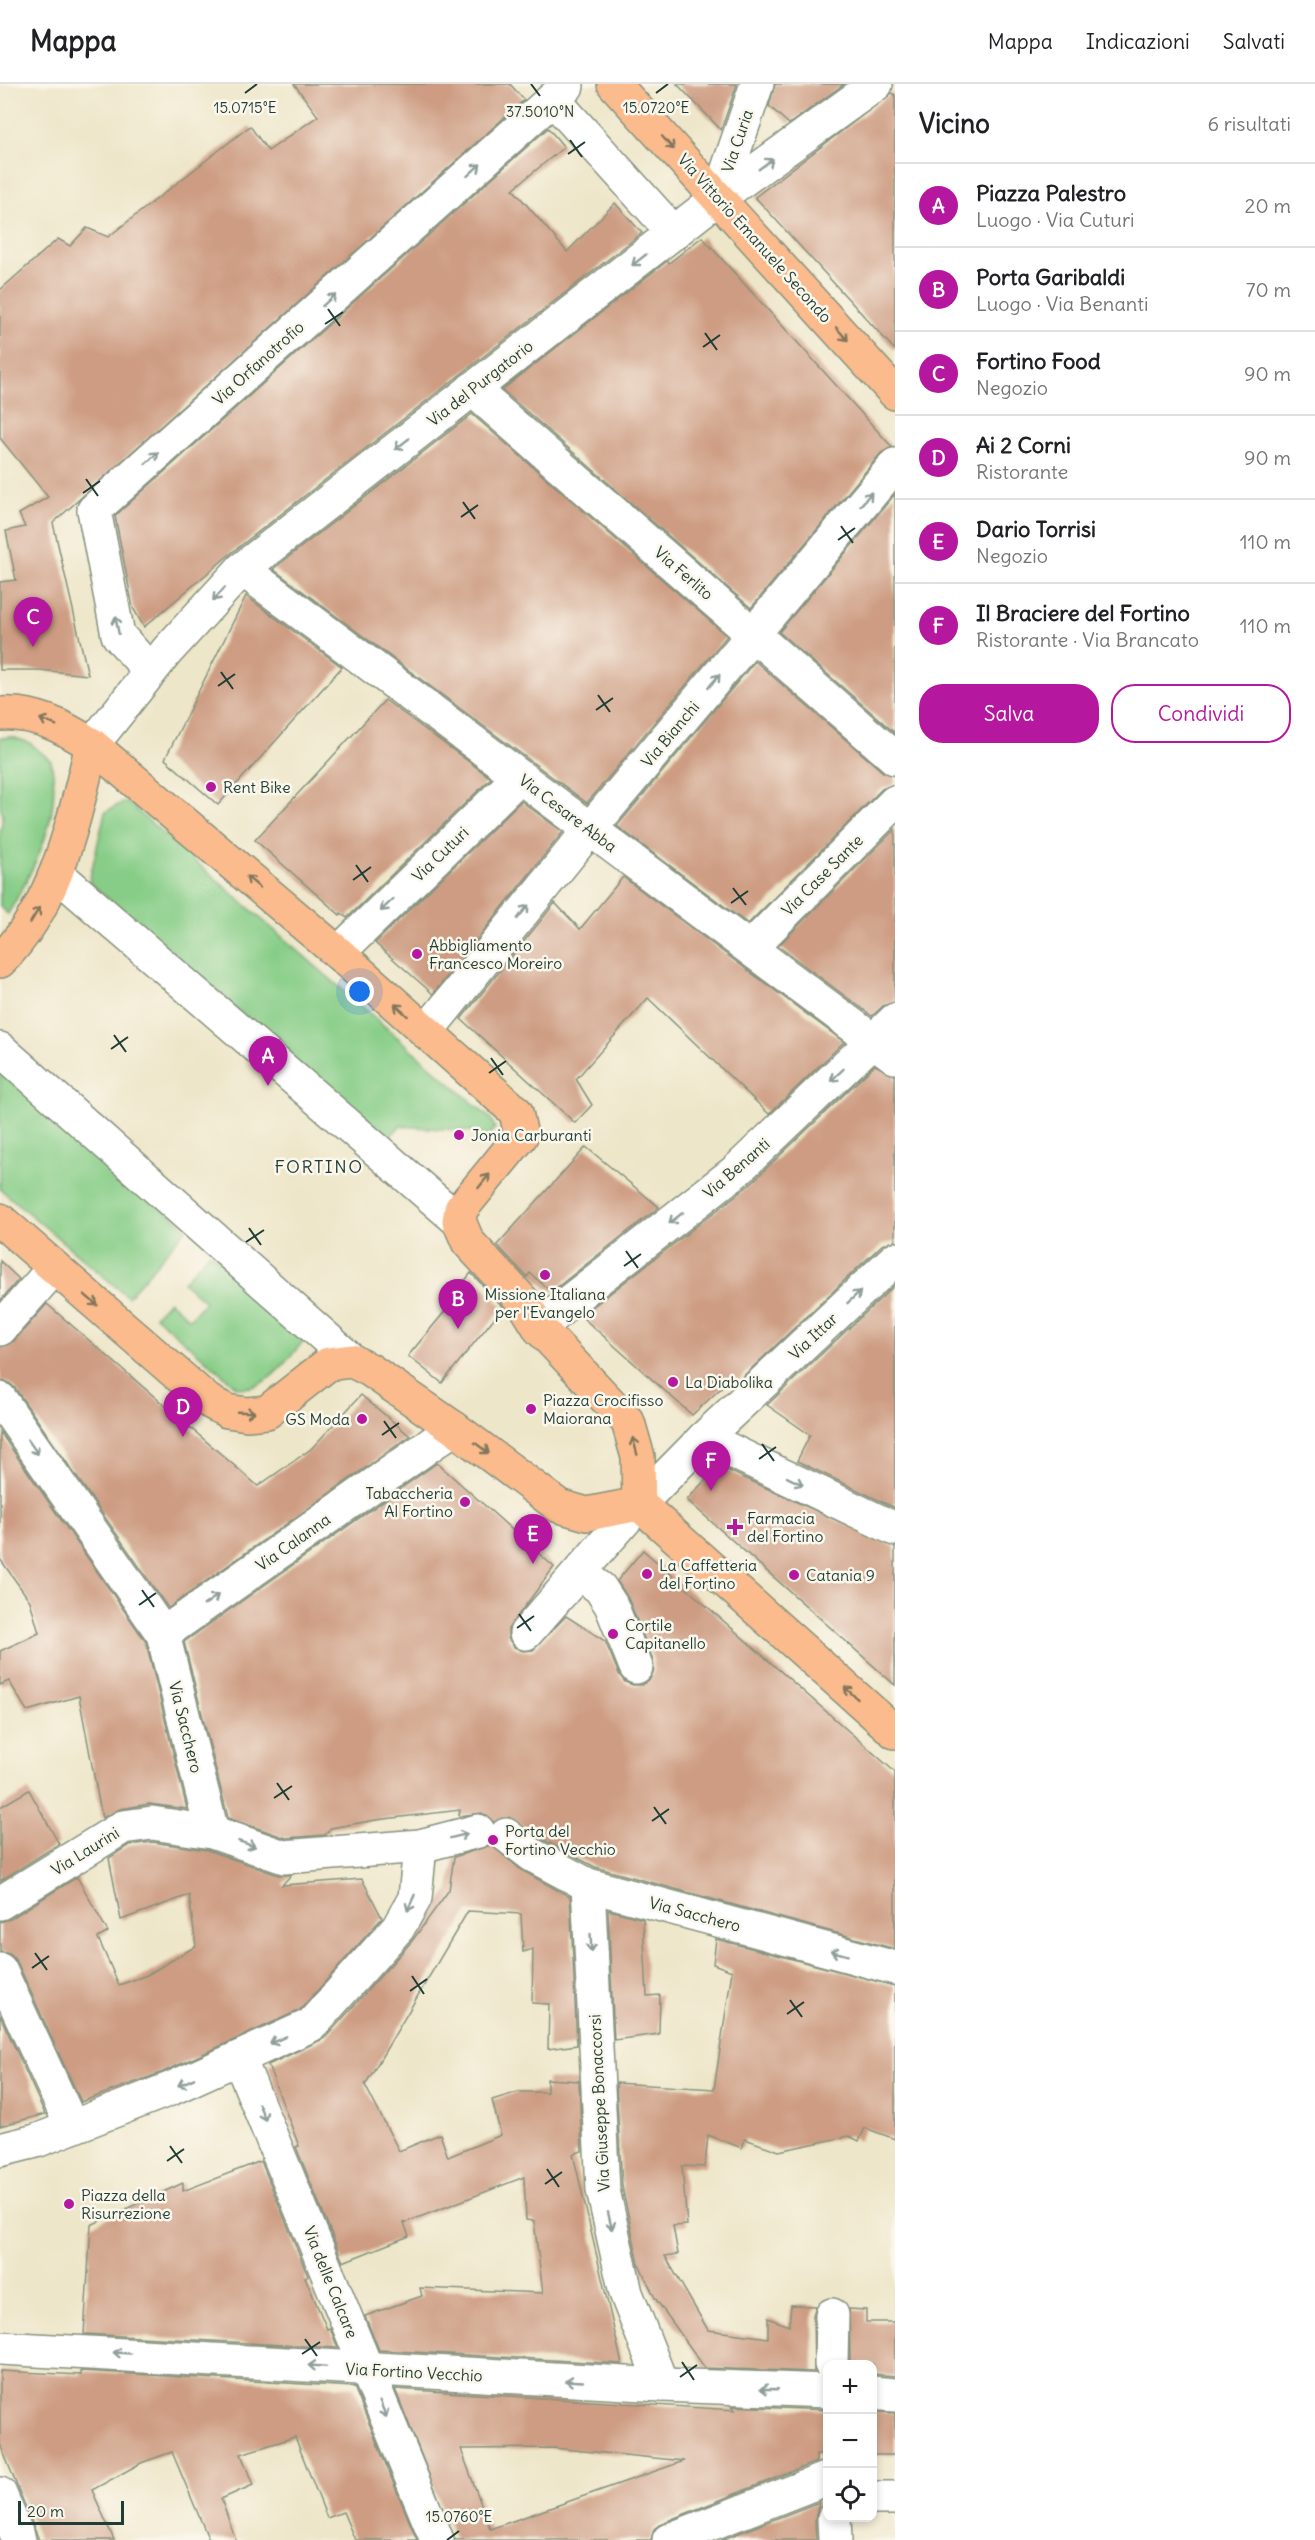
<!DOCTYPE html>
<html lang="it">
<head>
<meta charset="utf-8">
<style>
	body { margin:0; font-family:Delius,sans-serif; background:#f6f6f6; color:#202124 }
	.controls { position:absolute; right:18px; bottom:18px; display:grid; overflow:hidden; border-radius:12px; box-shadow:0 3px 9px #0003 }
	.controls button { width:54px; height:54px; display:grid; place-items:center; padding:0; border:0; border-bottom:2px solid #e0e0e0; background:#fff; color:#202124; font:30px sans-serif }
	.scale { position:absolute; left:18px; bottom:15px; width:106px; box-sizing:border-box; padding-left:6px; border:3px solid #1f3d34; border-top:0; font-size:16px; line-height:21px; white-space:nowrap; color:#1f3d34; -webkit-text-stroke:4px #fbf7ec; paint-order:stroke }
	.you { position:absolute; left:360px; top:908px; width:21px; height:21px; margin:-15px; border:4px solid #fff; border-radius:50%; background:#1a73e8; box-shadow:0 0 0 9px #1a73e833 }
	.badge { display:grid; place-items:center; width:39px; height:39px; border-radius:50%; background:#b5179e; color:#fff; font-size:20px; font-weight:700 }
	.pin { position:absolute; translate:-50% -50px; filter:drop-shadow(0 2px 3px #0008) }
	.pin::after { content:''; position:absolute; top:32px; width:21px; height:18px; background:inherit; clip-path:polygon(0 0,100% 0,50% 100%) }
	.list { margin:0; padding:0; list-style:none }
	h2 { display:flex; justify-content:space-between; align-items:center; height:78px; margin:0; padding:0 24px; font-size:26px }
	h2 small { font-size:20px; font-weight:400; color:#757577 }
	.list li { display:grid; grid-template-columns:39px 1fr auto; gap:18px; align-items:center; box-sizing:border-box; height:84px; padding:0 24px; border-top:2px solid #e0e0e0 }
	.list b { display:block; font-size:22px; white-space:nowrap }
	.list p { margin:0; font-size:20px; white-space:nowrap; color:#757577 }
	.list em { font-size:20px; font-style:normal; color:#757577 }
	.actions { display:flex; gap:12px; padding:18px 24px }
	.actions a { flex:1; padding:14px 0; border:2px solid #b5179e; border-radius:24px; text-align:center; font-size:21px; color:#b5179e }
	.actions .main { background:#b5179e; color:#fff }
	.icon { flex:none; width:33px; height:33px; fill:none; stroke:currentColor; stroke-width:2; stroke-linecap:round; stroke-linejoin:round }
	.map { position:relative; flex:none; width:895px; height:2456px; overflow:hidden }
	header { display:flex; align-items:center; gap:36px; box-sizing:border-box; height:84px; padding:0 30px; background:#fff; border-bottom:2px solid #e0e0e0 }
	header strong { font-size:28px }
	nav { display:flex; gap:33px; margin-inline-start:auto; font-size:21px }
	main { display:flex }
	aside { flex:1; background:#fff }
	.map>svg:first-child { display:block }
</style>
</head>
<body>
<header>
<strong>Mappa</strong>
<nav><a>Mappa</a><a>Indicazioni</a><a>Salvati</a></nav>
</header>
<main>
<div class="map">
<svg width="895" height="2456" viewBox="0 0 895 2456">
	<rect width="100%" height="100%" fill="#fbf7ec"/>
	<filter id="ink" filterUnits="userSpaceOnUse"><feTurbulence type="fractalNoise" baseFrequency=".0167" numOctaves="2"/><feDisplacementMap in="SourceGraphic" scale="12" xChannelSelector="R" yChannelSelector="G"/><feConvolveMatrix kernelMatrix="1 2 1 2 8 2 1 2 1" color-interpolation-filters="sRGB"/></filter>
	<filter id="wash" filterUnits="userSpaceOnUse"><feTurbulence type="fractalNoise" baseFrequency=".008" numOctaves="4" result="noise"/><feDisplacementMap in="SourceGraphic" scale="24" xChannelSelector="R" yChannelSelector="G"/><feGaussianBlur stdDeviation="1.35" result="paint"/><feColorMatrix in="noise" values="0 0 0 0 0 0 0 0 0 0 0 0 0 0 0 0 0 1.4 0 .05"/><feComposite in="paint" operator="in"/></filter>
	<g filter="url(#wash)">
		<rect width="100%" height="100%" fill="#eee6c9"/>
		<g fill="#87cd87" stroke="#53855e" stroke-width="1.5">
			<path d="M12,653L30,659L51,677C63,732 35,783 8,830L0,823V748L3,732L0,721V654Z"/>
			<polygon points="126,717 491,1035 495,1044 490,1052 471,1047 400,1042 387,1056 89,798 105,728"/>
			<polygon points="0,986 187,1144 128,1213 0,1105"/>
			<path d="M210,1168L307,1253C289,1273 267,1309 237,1303L155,1232L169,1217L190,1235L205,1218L183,1198Z"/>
		</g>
		<g id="blocks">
			<g fill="#cd9c82" fill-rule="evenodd">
				<polygon points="294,0 510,0 524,16 53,439 88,591 40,586 0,586 0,498 16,496 6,447 25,443 19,430 48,413 0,354 0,206 58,155 70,162 87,144 108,153 250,42 268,67 318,32"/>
				<polygon points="677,0 737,0 721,46 704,28"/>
				<polygon points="775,0 844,0 789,40 769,22"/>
				<polygon points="892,9 895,11 895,266 755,113"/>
				<polygon points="548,44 564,63 513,105 567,168 615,119 642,149 230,470 144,543 133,524 115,432"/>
				<polygon points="702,153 892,363 881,369 751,524 502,306 667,177 669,179"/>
				<polygon points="472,330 727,552 587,719 273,485"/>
				<polygon points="895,410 895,649 779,548"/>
				<polygon points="246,512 342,583 218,721 165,675"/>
				<polygon points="755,577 883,688 895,692 895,700 882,705 748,840 617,742"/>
				<polygon points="385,616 491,694 347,834 341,829 340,831 255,756"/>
				<polygon points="521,717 563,748 433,910 375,859"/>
				<polygon points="895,745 895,918 883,922 872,932 778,862"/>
				<polygon points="623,793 844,958 769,1030 648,914 576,995 592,1021 575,1039 461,935 555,819 580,845"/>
				<polygon points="875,981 895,991 895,1157 882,1161 736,1299 731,1295 692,1331 581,1232 748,1102"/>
				<polygon points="586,1063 659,1123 551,1208 530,1189 527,1193 497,1161"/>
				<polygon points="0,1177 19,1195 0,1217"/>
				<polygon points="471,1189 503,1223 442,1299 408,1272 466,1202 463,1199"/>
				<polygon points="895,1201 895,1424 797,1377 810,1351 767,1321"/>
				<polygon points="47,1220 258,1402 311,1365 361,1311 410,1352 168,1524 15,1304 8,1298 0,1297 0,1263 14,1257"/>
				<polygon points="0,1348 146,1558 187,1725 149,1720 120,1725 102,1734 79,1612 27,1627 9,1597 0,1601 0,1567 39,1549 30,1517 0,1475"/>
				<polygon points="437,1379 554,1483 508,1545 508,1554 514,1563 523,1567 533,1566 566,1532 605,1557 619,1590 625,1598 633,1601 642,1601 650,1595 654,1586 653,1576 628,1514 617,1497 643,1466 895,1688 895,1865 595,1783 542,1755 509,1733 494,1738 482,1729 459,1732 460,1726 376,1736 331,1744 325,1751 286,1754 228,1734 184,1558"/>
				<polygon points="718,1382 895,1463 895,1601 687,1416"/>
				<polygon points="29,1706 59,1760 0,1797 0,1723"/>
				<polygon points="152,1758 207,1766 278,1791 291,1791 282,1801 362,1795 382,1834 300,1926 163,1988 81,2018 17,1878 10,1870 0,1868 0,1838 10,1835 77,1793 108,1848 98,1854 119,1901 147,1891 196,1862 189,1811 121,1836 109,1774 129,1761"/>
				<polygon points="491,1761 521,1786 570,1813 577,1961 548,1965 549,1920 532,1919 533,1865 523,1868 521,1830 468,1827 365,2001 399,2067 440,2050 448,2073 501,2051 492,2016 518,2008 547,2008 547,1995 579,1997 582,2067 573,2070 622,2280 379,2266 365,2232 422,2212 420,2204 543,2209 534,2137 526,2136 524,2093 404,2139 409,2152 343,2178 296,2063 299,2062 268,1981 325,1954 412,1857 449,1806 454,1773"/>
				<polygon points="608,1826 643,1835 647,1912 660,1911 659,1950 614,1956"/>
				<polygon points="716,1855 895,1902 895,2055 865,2044 859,2057 849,2052 779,2067 745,2055 742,2064 708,2051 705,2083 682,2082 687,2141 673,2142 678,2170 665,2172 708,2246 768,2254 768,2234 789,2242 791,2221 816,2222 813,2231 814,2288 705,2284 655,2214 639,2180 622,2103 616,1999 714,2005 732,1887 713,1880"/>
				<polygon points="0,1931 45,2030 0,2042"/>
				<polygon points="261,2077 308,2192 305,2193 327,2245 330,2244 338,2264 84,2250 91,2141 183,2099 183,2107"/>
				<polygon points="849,2225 866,2226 866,2238 895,2238 895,2292 873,2290 873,2280 850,2280"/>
				<polygon points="0,2287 81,2291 81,2287 354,2303 417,2456 355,2456 343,2428 327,2434 295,2353 241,2370 253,2401 221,2415 236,2456 209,2456 172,2368 141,2379 92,2406 114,2456 39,2456 0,2360"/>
				<path d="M395,2305L735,2326L732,2322L828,2326V2370H816V2378L662,2439L654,2445L651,2456H455ZM554,2364L684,2377L490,2445L461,2365Z"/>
				<polygon points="873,2328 895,2329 895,2371 873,2371"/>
				<polygon points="819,2418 815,2435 816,2456 721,2456"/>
			</g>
		</g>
	</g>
	<g filter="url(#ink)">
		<use href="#blocks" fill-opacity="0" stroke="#86927e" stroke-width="1.5"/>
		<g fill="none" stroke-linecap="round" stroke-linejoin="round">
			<g stroke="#86927e" stroke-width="36">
				<g id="minor">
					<polyline points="553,15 674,149"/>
					<polyline points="718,114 757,0"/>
					<polyline points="472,305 895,674"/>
					<polyline points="242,485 895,973"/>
					<polyline points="150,587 118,551 94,426 567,2"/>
					<polyline points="92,661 167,567 242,485 718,114 876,0"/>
					<polyline points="57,790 459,1137"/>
					<polyline points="750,864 895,718"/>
					<polyline points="338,869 519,693"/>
					<polyline points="426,948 590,745 895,381"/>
					<polyline points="0,965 352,1277"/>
					<polyline points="0,1245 54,1184"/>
					<polyline points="540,1245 566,1220 736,1087 895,936"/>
					<polyline points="0,1315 163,1550 212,1748 284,1773 420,1762 478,1747"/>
					<polyline points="704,1354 895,1445"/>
					<polyline points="580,1490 600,1504 611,1521 636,1583"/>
					<polyline points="526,1549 639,1420 704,1354 895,1175"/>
					<polyline points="163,1550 454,1344"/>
					<polyline points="506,1751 532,1771 588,1801 895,1884"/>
					<polyline points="588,1801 603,2106 626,2209 662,2301"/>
					<polyline points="0,1819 123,1743 152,1739 212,1748"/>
					<polyline points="0,1886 72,2043"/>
					<polyline points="239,1974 437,2456"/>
					<polyline points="0,2066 36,2057 170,2005 311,1941 398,1844 415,1814 420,1762"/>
					<polyline points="0,2264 662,2301 828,2307"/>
					<polyline points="831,2280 832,2231"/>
					<polyline points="872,2309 895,2311"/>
					<polyline points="0,2410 19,2456"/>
					<polyline points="872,2414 895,2414"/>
					<polyline points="834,2434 835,2456"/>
					<polyline points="669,2456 828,2394"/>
				</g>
			</g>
			<g stroke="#86927e" stroke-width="36">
				<g id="major">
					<polyline points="614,0 895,309"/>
					<path d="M0,630C34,627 64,643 92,661L338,869L516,1028L521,1052L461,1125L459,1137L468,1158L522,1216L540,1245L628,1338L638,1373L639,1420L895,1648"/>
					<path d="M0,877C58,819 73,738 92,661"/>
					<polyline points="0,1136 208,1317 227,1327 247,1330 267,1328 328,1280 352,1277 370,1286 454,1344 559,1422 587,1430 639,1420"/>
				</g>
			</g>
			<use href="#minor" stroke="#fff" stroke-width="33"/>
			<use href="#major" stroke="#fbbb8c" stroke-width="33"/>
		</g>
		<defs><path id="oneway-shaft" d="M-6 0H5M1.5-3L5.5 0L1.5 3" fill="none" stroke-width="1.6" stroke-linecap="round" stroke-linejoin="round" transform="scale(1.5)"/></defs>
		<g stroke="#82765c">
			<use href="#oneway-shaft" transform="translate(668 59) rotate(48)"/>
			<use href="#oneway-shaft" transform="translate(842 250) rotate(48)"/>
			<use href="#oneway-shaft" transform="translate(48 638) rotate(-158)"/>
			<use href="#oneway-shaft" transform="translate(253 798) rotate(-140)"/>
			<use href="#oneway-shaft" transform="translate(35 831) rotate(-59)"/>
			<use href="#oneway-shaft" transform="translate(401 926) rotate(-138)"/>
			<use href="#oneway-shaft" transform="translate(484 1097) rotate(-51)"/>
			<use href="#oneway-shaft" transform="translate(91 1216) rotate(40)"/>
			<use href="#oneway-shaft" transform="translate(246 1328) rotate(2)"/>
			<use href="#oneway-shaft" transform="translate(635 1362) rotate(-105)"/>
			<use href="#oneway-shaft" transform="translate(482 1364) rotate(37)"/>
			<use href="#oneway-shaft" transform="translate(851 1609) rotate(-138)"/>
		</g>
		<g stroke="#8f9e9a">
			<use href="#oneway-shaft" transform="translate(766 80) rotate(-36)"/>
			<use href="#oneway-shaft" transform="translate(474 86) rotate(-42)"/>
			<use href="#oneway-shaft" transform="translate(639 176) rotate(142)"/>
			<use href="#oneway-shaft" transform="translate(329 216) rotate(-42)"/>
			<use href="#oneway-shaft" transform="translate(402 360) rotate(142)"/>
			<use href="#oneway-shaft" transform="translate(152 374) rotate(-42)"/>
			<use href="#oneway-shaft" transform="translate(866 415) rotate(-50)"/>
			<use href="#oneway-shaft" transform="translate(219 510) rotate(133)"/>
			<use href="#oneway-shaft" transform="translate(117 541) rotate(-101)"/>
			<use href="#oneway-shaft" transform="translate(714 597) rotate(-50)"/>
			<use href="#oneway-shaft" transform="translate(387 821) rotate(136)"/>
			<use href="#oneway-shaft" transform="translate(523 828) rotate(-51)"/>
			<use href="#oneway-shaft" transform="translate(837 991) rotate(137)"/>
			<use href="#oneway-shaft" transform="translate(676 1134) rotate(142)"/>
			<use href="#oneway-shaft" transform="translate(854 1213) rotate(-43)"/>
			<use href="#oneway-shaft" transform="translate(33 1363) rotate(55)"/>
			<use href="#oneway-shaft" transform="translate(795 1397) rotate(26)"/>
			<use href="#oneway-shaft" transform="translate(211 1516) rotate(-35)"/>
			<use href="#oneway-shaft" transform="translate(459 1752) rotate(-14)"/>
			<use href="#oneway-shaft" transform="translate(247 1760) rotate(19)"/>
			<use href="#oneway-shaft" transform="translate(411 1819) rotate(114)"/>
			<use href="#oneway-shaft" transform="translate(591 1859) rotate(87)"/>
			<use href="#oneway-shaft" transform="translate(839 1869) rotate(-165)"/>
			<use href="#oneway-shaft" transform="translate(278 1956) rotate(156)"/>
			<use href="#oneway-shaft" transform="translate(186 1998) rotate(156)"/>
			<use href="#oneway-shaft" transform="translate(262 2028) rotate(67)"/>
			<use href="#oneway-shaft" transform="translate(610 2137) rotate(77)"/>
			<use href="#oneway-shaft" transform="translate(122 2269) rotate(-176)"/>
			<use href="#oneway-shaft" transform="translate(317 2282) rotate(-176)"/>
			<use href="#oneway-shaft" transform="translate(574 2297) rotate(-177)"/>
			<use href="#oneway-shaft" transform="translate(769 2305) rotate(-178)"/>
			<use href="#oneway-shaft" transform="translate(383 2325) rotate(68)"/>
		</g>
	</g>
	<path fill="none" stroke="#1f3d34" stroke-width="2" d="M531,0L540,12M245,9L257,0M656,9L668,0M570,56L582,73M568,70L585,58M328,225L340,242M325,240L343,228M705,249L717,266M703,263L720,251M86,395L98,412M83,409L100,397M463,418L475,435M461,433L478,421M841,442L853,459M838,456L855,444M221,588L233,605M218,602L235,590M598,611L610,628M596,626L613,614M356,781L368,798M353,796L371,783M733,804L746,821M731,819L748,807M114,951L126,968M111,965L128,953M491,974L503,991M489,989L506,977M249,1144L261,1161M246,1158L264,1146M626,1167L638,1184M624,1182L641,1170M384,1337L396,1354M382,1351L399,1339M762,1360L774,1377M759,1375L776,1363M142,1506L154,1523M139,1521L156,1509M519,1530L531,1547M517,1544L534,1532M277,1699L289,1716M274,1714L292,1702M654,1723L666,1740M652,1737L669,1725M35,1869L47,1886M32,1884L49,1872M412,1892L424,1910M410,1907L427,1895M790,1916L802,1933M787,1930L804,1918M170,2062L182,2079M167,2077L184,2065M547,2085L559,2103M545,2100L562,2088M305,2255L317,2272M302,2270L320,2258M682,2278L694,2296M680,2293L697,2281M447,2456L459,2447"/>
	<g fill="#b5179e" stroke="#fbf7ec" stroke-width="2">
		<circle cx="211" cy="703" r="6"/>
		<circle cx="417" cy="870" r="6"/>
		<circle cx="459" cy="1051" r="6"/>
		<circle cx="545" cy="1191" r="6"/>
		<circle cx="673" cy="1298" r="6"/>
		<circle cx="531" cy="1325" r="6"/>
		<circle cx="362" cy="1335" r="6"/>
		<circle cx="465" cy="1418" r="6"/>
		<path d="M732 1434h6v6h6v6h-6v6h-6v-6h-6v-6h6z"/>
		<circle cx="647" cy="1490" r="6"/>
		<circle cx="794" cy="1491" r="6"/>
		<circle cx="613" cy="1550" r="6"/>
		<circle cx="493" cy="1756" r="6"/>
		<circle cx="69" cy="2120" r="6"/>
	</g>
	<g text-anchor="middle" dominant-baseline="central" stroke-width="5" stroke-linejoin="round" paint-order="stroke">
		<g font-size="16" fill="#1f3d34" stroke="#fbf7ec">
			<text transform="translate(737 57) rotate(-71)">Via Curia</text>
			<text transform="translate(755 154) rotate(48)">Via Vittorio Emanuele Secondo</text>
			<text transform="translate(258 279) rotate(-42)">Via Orfanotrofio</text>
			<text transform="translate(480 299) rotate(-38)">Via del Purgatorio</text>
			<text transform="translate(684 489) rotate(41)">Via Ferlito</text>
			<text transform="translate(670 650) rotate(-50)">Via Bianchi</text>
			<text transform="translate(568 729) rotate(37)">Via Cesare Abba</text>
			<text transform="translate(440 770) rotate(-44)">Via Cuturi</text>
			<text transform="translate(822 791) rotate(-45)">Via Case Sante</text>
			<text transform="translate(736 1084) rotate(-41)">Via Benanti</text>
			<text transform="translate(813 1252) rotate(-43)">Via Ittar</text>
			<text transform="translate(293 1458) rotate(-35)">Via Calanna</text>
			<text transform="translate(186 1643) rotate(76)">Via Sacchero</text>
			<text transform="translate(85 1767) rotate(-32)">Via Laurini</text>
			<text transform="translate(695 1830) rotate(15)">Via Sacchero</text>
			<text transform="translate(599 2019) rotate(-93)">Via Giuseppe Bonaccorsi</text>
			<text transform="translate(331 2198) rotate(68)">Via delle Calcare</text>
			<text transform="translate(414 2288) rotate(3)">Via Fortino Vecchio</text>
		</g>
		<g font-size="16" fill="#1f3d34" stroke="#fbf7ec" text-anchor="start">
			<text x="223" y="703">Rent Bike</text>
			<text x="429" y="861">Abbigliamento<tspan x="429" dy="18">Francesco Moreiro</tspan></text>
			<text x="471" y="1051">Jonia Carburanti</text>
			<text x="545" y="1210" text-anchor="middle">Missione Italiana<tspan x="545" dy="18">per l'Evangelo</tspan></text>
			<text x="685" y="1298">La Diabolika</text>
			<text x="543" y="1316">Piazza Crocifisso<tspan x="543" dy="18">Maiorana</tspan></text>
			<text x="350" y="1335" text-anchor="end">GS Moda</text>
			<text x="453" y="1409" text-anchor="end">Tabaccheria<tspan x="453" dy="18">Al Fortino</tspan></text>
			<text x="747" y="1434">Farmacia<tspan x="747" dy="18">del Fortino</tspan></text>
			<text x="659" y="1481">La Caffetteria<tspan x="659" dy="18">del Fortino</tspan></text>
			<text x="806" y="1491">Catania 9</text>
			<text x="625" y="1541">Cortile<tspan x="625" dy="18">Capitanello</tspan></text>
			<text x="505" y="1747">Porta del<tspan x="505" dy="18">Fortino Vecchio</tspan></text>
			<text x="81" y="2111">Piazza della<tspan x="81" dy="18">Risurrezione</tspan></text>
		</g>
		<g font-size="18" letter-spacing="1.5" fill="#1f3d34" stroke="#fbf7ec">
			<text x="319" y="1082">FORTINO</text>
		</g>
	</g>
	<g font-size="15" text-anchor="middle" fill="#1f3d34" stroke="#fbf7ec" stroke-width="5" stroke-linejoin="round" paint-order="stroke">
		<text x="245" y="29">15.0715°E</text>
		<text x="656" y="29">15.0720°E</text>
		<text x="540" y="33">37.5010°N</text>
		<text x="459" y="2438">15.0760°E</text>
	</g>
</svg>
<div class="controls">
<button>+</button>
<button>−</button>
<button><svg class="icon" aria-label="locate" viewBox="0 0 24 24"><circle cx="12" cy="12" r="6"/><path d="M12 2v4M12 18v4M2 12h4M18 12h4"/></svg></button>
</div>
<div class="scale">20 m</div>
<div class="you"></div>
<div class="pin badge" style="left:268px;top:1002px">A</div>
<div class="pin badge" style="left:458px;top:1245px">B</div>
<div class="pin badge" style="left:33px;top:563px">C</div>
<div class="pin badge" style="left:183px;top:1353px">D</div>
<div class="pin badge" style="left:533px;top:1480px">E</div>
<div class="pin badge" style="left:711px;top:1407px">F</div>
</div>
<aside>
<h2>Vicino<small>6 risultati</small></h2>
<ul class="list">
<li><span class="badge">A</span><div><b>Piazza Palestro</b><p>Luogo · Via Cuturi</p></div><em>20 m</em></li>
<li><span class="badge">B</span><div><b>Porta Garibaldi</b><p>Luogo · Via Benanti</p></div><em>70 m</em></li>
<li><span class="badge">C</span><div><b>Fortino Food</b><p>Negozio</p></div><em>90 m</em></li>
<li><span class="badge">D</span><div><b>Ai 2 Corni</b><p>Ristorante</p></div><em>90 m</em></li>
<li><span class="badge">E</span><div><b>Dario Torrisi</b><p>Negozio</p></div><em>110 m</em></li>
<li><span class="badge">F</span><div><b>Il Braciere del Fortino</b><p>Ristorante · Via Brancato</p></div><em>110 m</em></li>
</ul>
<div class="actions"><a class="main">Salva</a><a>Condividi</a></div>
</aside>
</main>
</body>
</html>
